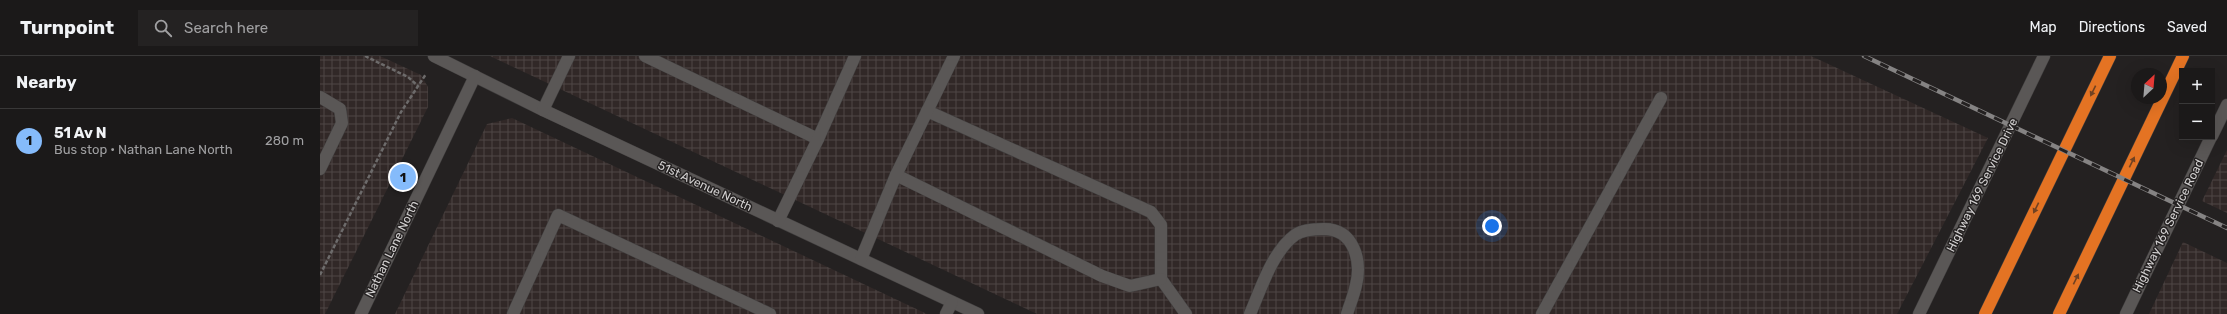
<!DOCTYPE html>
<html lang="en">
<head>
<meta charset="utf-8">
<style>
	body { margin:0; font-family:Rubik,sans-serif; background:#242222; color:#f1f3f6 }
	.controls { position:absolute; right:12px; top:12px; display:grid; overflow:hidden; border-radius:0px; box-shadow:0 4px 16px #0002 }
	.controls button { width:36px; height:36px; display:grid; place-items:center; padding:0; border:0; border-bottom:1px solid #393838; background:#1b1919; color:#f1f3f6; font:20px sans-serif }
	.compass { position:absolute; left:1811px; top:12px; width:36px; height:36px; border-radius:50%; background:#1b1919; box-shadow:0 4px 16px #0002; rotate:26deg }
	.you { position:absolute; left:1172px; top:170px; width:14px; height:14px; margin:-10px; border:3px solid #fff; border-radius:50%; background:#1a73e8; box-shadow:0 0 0 6px #1a73e833 }
	.badge { display:grid; place-items:center; width:26px; height:26px; border-radius:50%; background:#85bbfb; color:#111; font-size:13px; font-weight:700 }
	.pin { position:absolute; translate:-50% -50%; border:2px solid #fff; box-shadow:0 1px 4px #0006 }
	.list { margin:0; padding:0; list-style:none }
	h2 { display:flex; justify-content:space-between; align-items:center; height:52px; margin:0; padding:0 16px; font-size:17px }
	h2 small { font-size:13px; font-weight:400; color:#a0a0a2 }
	.list li { display:grid; grid-template-columns:26px 1fr auto; gap:12px; align-items:center; box-sizing:border-box; height:64px; padding:0 16px; border-top:1px solid #393838 }
	.list b { display:block; font-size:15px; white-space:nowrap }
	.list p { margin:0; font-size:13px; white-space:nowrap; color:#a0a0a2 }
	.list em { font-size:13px; font-style:normal; color:#a0a0a2 }
	.icon { flex:none; width:22px; height:22px; fill:none; stroke:currentColor; stroke-width:2; stroke-linecap:round; stroke-linejoin:round }
	.map { position:relative; flex:none; width:1907px; height:258px; overflow:hidden }
	header { display:flex; align-items:center; gap:24px; box-sizing:border-box; height:56px; padding:0 20px; background:#1b1919; border-bottom:1px solid #393838 }
	header strong { font-size:19px }
	nav { display:flex; gap:22px; margin-inline-start:auto; font-size:14px }
	.search { width:280px; height:36px; background:#242222; display:flex; align-items:center; gap:10px; box-sizing:border-box; padding:0 14px; border-radius:0px; color:#a0a0a2; font-size:15px }
	main { display:flex }
	aside { flex:1; background:#1b1919 }
	.map>svg:first-child { display:block }
</style>
</head>
<body>
<header>
<strong>Turnpoint</strong>
<div class="search"><svg class="icon" aria-label="search" viewBox="0 0 24 24"><circle cx="10" cy="10" r="6"/><path d="M15 15l6 6"/></svg>Search here</div>
<nav><a>Map</a><a>Directions</a><a>Saved</a></nav>
</header>
<main>
<aside>
<h2>Nearby<small></small></h2>
<ul class="list">
<li><span class="badge">1</span><div><b>51 Av N</b><p>Bus stop · Nathan Lane North</p></div><em>280 m</em></li>
</ul>
</aside>
<div class="map">
<svg width="1907" height="258" viewBox="0 0 1907 258">
	<defs>
		<pattern id="industrial-grid" width="8" height="8" patternUnits="userSpaceOnUse"><rect width="8" height="8" fill="#312827"/><path d="M0 4h8M4 0v8" fill="none" stroke="#4e4645"/></pattern>
	</defs>
	<rect width="100%" height="100%" fill="#242121"/>
	<g fill="url(#industrial-grid)">
		<polygon points="0,0 60,0 101,19 108,31 108,51 5,258 0,258"/>
		<polygon points="170,0 1491,0 1668,82 1577,258 717,258"/>
		<polygon points="192,62 607,258 75,258 167,68"/>
		<polygon points="1907,94 1907,157 1882,145"/>
		<polygon points="1863,186 1907,207 1907,258 1829,258"/>
	</g>
	<g fill="none" stroke-linecap="round" stroke-linejoin="round">
		<g stroke="#403e3e" stroke-width="13">
			<g id="minor">
				<polyline points="114,0 223,54 658,258"/>
				<polyline points="325,0 498,83"/>
				<polyline points="0,41 20,53 22,67 0,113"/>
				<polyline points="223,54 249,0"/>
				<polyline points="607,55 831,156 841,169 841,223 866,258"/>
				<polyline points="1892,80 1907,49"/>
				<polyline points="576,119 782,220 810,230 841,223"/>
				<polyline points="458,165 498,83 535,0"/>
				<polyline points="541,203 576,119 634,0"/>
				<polyline points="41,258 155,20"/>
				<polyline points="193,258 238,159 450,258"/>
				<polyline points="626,258 632,246"/>
				<path d="M930,258C941,233 952,196 975,179C982,174 996,173 1004,173C1034,173 1042,205 1036,229C1034,239 1030,248 1027,258"/>
				<polyline points="1222,258 1341,42"/>
				<polyline points="1599,258 1724,0"/>
				<polyline points="1806,258 1891,81"/>
			</g>
		</g>
		<g stroke="#403e3e" stroke-width="13">
			<g id="highway">
				<polyline points="1665,258 1790,0"/>
				<polyline points="1739,258 1863,0"/>
			</g>
		</g>
		<g stroke="#6d6b6b" stroke-width="2.5" stroke-dasharray="4 2" stroke-linecap="butt">
			<polyline points="45,0 88,21 98,30"/>
			<polyline points="0,219 81,56 106,18"/>
		</g>
		<use href="#minor" stroke="#5a5756" stroke-width="12"/>
		<use href="#highway" stroke="#e47323" stroke-width="12"/>
		<g stroke="#858383" stroke-width="4.5">
			<polyline id="rail" points="1544,0 1907,172"/>
		</g>
		<use href="#rail" stroke="#242121" stroke-width="3" stroke-dasharray="9" stroke-linecap="butt"/>
	</g>
	<defs><path id="oneway-solid" d="M-6-.8H1V-3.2L6.5 0L1 3.2V.8H-6Z"/></defs>
	<g fill="#714222">
		<use href="#oneway-solid" transform="translate(1773 35) rotate(116)"/>
		<use href="#oneway-solid" transform="translate(1812 106) rotate(-64)"/>
		<use href="#oneway-solid" transform="translate(1716 152) rotate(116)"/>
		<use href="#oneway-solid" transform="translate(1756 223) rotate(-64)"/>
	</g>
	<g text-anchor="middle" dominant-baseline="central" stroke-width="3" stroke-linejoin="round" paint-order="stroke">
		<g font-size="12" fill="#d3d1d1" stroke="#242121">
			<text transform="translate(1662 129) rotate(-64)">Highway 169 Service Drive</text>
			<text transform="translate(385 130) rotate(25)">51st Avenue North</text>
			<text transform="translate(1848 170) rotate(-64)">Highway 169 Service Road</text>
			<text transform="translate(72 193) rotate(-64)">Nathan Lane North</text>
		</g>
	</g>
</svg>
<div class="controls">
<button>+</button>
<button>−</button>
</div>
<svg class="compass" viewBox="-18 -18 36 36"><path d="M0-13l5 13h-10z" fill="#e53935"/><path d="M0 13l5-13h-10z" fill="#a0a0a2"/></svg>
<div class="you"></div>
<div class="pin badge" style="left:83px;top:121px">1</div>
</div>
</main>
</body>
</html>
